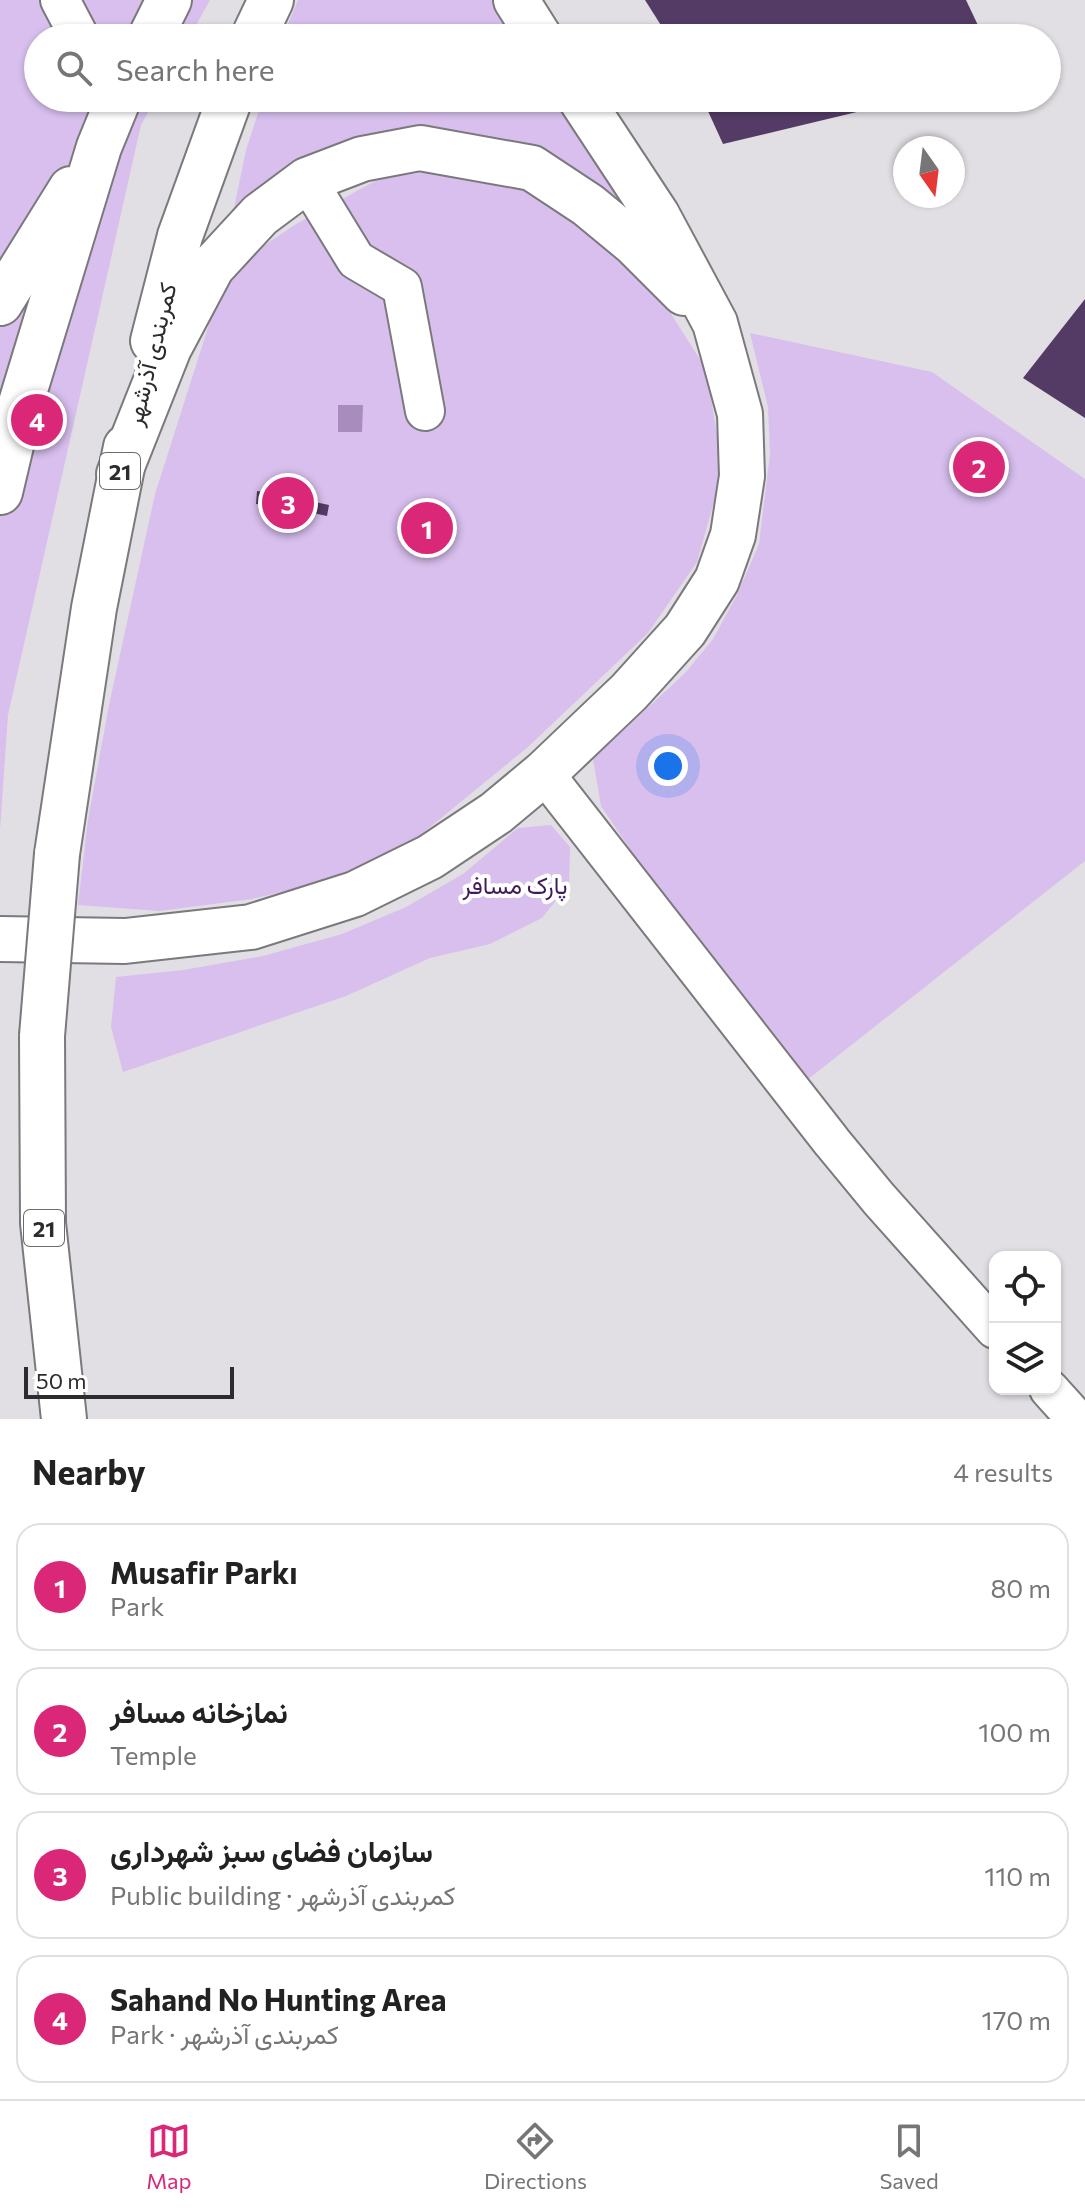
<!DOCTYPE html>
<html lang="en">
<head>
<meta charset="utf-8">
<style>
	body { margin:0; font-family:Commissioner,Vazirmatn,sans-serif; background:#f2f2f2; color:#222 }
	.controls { position:absolute; right:24px; bottom:24px; display:grid; overflow:hidden; border-radius:16px; box-shadow:0 2px 6px #0004 }
	.controls button { width:72px; height:72px; display:grid; place-items:center; padding:0; border:0; border-bottom:2px solid #e0e0e0; background:#fff; color:#222; font:40px sans-serif }
	.compass { position:absolute; left:893px; top:136px; width:72px; height:72px; border-radius:50%; background:#fff; box-shadow:0 2px 6px #0004; rotate:166deg }
	.scale { position:absolute; left:24px; bottom:20px; width:210px; box-sizing:border-box; padding-left:8px; border:4px solid #2c2b2d; border-top:0; font-size:22px; line-height:28px; white-space:nowrap; color:#2c2b2d; -webkit-text-stroke:6px #fff; paint-order:stroke }
	.you { position:absolute; left:668px; top:766px; width:28px; height:28px; margin:-20px; border:6px solid #fff; border-radius:50%; background:#1a73e8; box-shadow:0 0 0 12px #1a73e833 }
	.badge { display:grid; place-items:center; width:52px; height:52px; border-radius:50%; background:#db2777; color:#fff; font-size:26px; font-weight:700 }
	.pin { position:absolute; translate:-50% -50%; border:4px solid #fff; box-shadow:0 2px 8px #0006 }
	.list { margin:0; padding:0; list-style:none }
	h2 { display:flex; justify-content:space-between; align-items:center; height:104px; margin:0; padding:0 32px; font-size:34px }
	h2 small { font-size:26px; font-weight:400; color:#767676 }
	.list li { display:grid; grid-template-columns:52px 1fr auto; gap:24px; align-items:center; box-sizing:border-box; height:128px; margin:0 16px 16px; padding:0 16px; border:2px solid #e0e0e0; border-radius:24px }
	.list b { display:block; font-size:30px; white-space:nowrap }
	.list p { margin:0; font-size:26px; white-space:nowrap; color:#767676 }
	.list em { font-size:26px; font-style:normal; color:#767676 }
	.icon { flex:none; width:44px; height:44px; fill:none; stroke:currentColor; stroke-width:2; stroke-linecap:round; stroke-linejoin:round }
	.map { position:relative; flex:none; width:1085px; height:1419px; overflow:hidden }
	.search { position:absolute; background:#fff; box-shadow:0 2px 6px #0004; left:24px; right:24px; top:24px; height:88px; display:flex; align-items:center; gap:20px; box-sizing:border-box; padding:0 28px; border-radius:44px; color:#767676; font-size:30px }
	.sheet { height:680px; background:#fff }
	nav { display:flex; justify-content:space-around; align-items:center; box-sizing:border-box; height:112px; border-top:2px solid #e0e0e0; background:#fff; font-size:22px; color:#767676 }
	nav a { display:grid; justify-items:center; gap:4px }
	nav .on { color:#db2777 }
	.map>svg:first-child { display:block }
</style>
</head>
<body>
<div class="map">
<svg width="1085" height="1419" viewBox="0 0 1085 1419">
	<rect width="100%" height="100%" fill="#e1dfe3"/>
	<g fill="#d8bfee">
		<polygon points="0,0 210,0 189,38 38,38 38,98 156,98 141,125 8,715 0,830"/>
		<polygon points="298,0 500,0 524,38 282,38"/>
		<polygon points="263,98 563,98 661,242 457,138 233,213 246,150"/>
		<polygon points="460,167 543,194 640,265 706,369 723,470 697,562 648,633 528,747 413,841 335,879 252,899 159,911 78,905 88,820 109,705 155,494 226,271 296,224 379,179"/>
		<polygon points="750,333 932,372 1085,479 1085,861 807,1080 689,937 601,806 593,759 686,672 713,639 737,595 759,544 770,454 768,407"/>
		<polygon points="551,825 570,847 569,884 542,918 490,944 430,958 346,996 123,1072 111,1027 116,977 183,970 263,956 342,934 406,907 463,874 518,828"/>
	</g>
	<polygon fill="#a78cbd" points="338,405 363,405 362,432 338,432"/>
	<g fill="#533b66">
		<polygon points="645,0 966,0 984,38 669,38"/>
		<polygon points="702,98 911,98 911,99 723,144"/>
		<polygon points="1085,299 1085,418 1023,378"/>
		<polygon points="292,485 307,487 315,502 329,505 327,516 313,513 295,523 282,517 277,506 256,504 257,491 279,494"/>
	</g>
	<g fill="none" stroke-linecap="round" stroke-linejoin="round">
		<g stroke="#7a797c" stroke-width="42">
			<g id="minor">
				<polyline points="60,0 80,38"/>
				<polyline points="307,180 356,260 402,287 425,411"/>
				<polyline points="544,773 832,1142 879,1199 995,1329"/>
				<polyline points="1049,1389 1076,1419"/>
			</g>
		</g>
		<g stroke="#7a797c" stroke-width="48">
			<g id="highway">
				<polyline points="516,0 540,38"/>
				<polyline points="150,38 169,0"/>
				<polyline points="253,38 271,0"/>
				<polyline points="0,303 71,189"/>
				<polyline points="153,341 180,236 230,98"/>
				<polyline points="119,474 169,348 212,267 260,215 307,180 362,159 420,148 532,168 588,205 634,243 684,293"/>
				<polyline points="0,492 21,403 99,147 119,98"/>
				<polyline points="57,854 94,608 126,447"/>
				<polyline points="0,939 125,941 251,927 355,894 430,857 496,813 544,773 629,692 685,630 717,580 733,535 742,476 740,414 715,323 657,215 580,98"/>
				<polyline points="42,1036 43,1223 64,1419"/>
			</g>
		</g>
		<use href="#minor" stroke="#fff" stroke-width="38"/>
		<use href="#highway" stroke="#fff" stroke-width="44"/>
		<g stroke="#7a797c" stroke-width="48" stroke-linecap="butt">
			<polyline id="highway-bridge" points="42,1036 57,854"/>
		</g>
		<use href="#highway-bridge" stroke="#fff" stroke-width="44"/>
	</g>
	<g text-anchor="middle" dominant-baseline="central" stroke-width="8" stroke-linejoin="round" paint-order="stroke">
		<g fill="#fff" stroke="#6b6b6c" stroke-width="2">
			<rect x="100" y="453" width="40" height="36" rx="6"/>
			<rect x="24" y="1210" width="40" height="36" rx="6"/>
		</g>
		<g font-size="22" font-weight="bold" fill="#2c2b2d">
			<text x="120" y="471">21</text>
			<text x="44" y="1228">21</text>
		</g>
		<g font-size="24" fill="#2c2b2d" stroke="#fff">
			<text transform="translate(150 354) rotate(-76)">کمربندی آذرشهر</text>
		</g>
		<g font-size="24" fill="#401b58" stroke="#fff">
			<text x="515" y="884">پارک مسافر</text>
		</g>
	</g>
</svg>
<div class="controls">
<button><svg class="icon" aria-label="locate" viewBox="0 0 24 24"><circle cx="12" cy="12" r="6"/><path d="M12 2v4M12 18v4M2 12h4M18 12h4"/></svg></button>
<button><svg class="icon" aria-label="layers" viewBox="0 0 24 24"><path d="M12 4l9 5-9 5-9-5zM3 14l9 5 9-5"/></svg></button>
</div>
<svg class="compass" viewBox="-18 -18 36 36"><path d="M0-13l5 13h-10z" fill="#e53935"/><path d="M0 13l5-13h-10z" fill="#767676"/></svg>
<div class="scale">50 m</div>
<div class="you"></div>
<div class="pin badge" style="left:427px;top:528px">1</div>
<div class="pin badge" style="left:979px;top:467px">2</div>
<div class="pin badge" style="left:288px;top:503px">3</div>
<div class="pin badge" style="left:37px;top:420px">4</div>
<div class="search"><svg class="icon" aria-label="search" viewBox="0 0 24 24"><circle cx="10" cy="10" r="6"/><path d="M15 15l6 6"/></svg>Search here</div>
</div>
<section class="sheet">
<h2>Nearby<small>4 results</small></h2>
<ul class="list">
<li><span class="badge">1</span><div><b>Musafir Parkı</b><p>Park</p></div><em>80 m</em></li>
<li><span class="badge">2</span><div><b>نمازخانه مسافر</b><p>Temple</p></div><em>100 m</em></li>
<li><span class="badge">3</span><div><b>سازمان فضای سبز شهرداری</b><p>Public building · کمربندی آذرشهر</p></div><em>110 m</em></li>
<li><span class="badge">4</span><div><b>Sahand No Hunting Area</b><p>Park · کمربندی آذرشهر</p></div><em>170 m</em></li>
</ul>
</section>
<nav>
<a class="on"><svg class="icon" aria-label="map" viewBox="0 0 24 24"><path d="M3 6l6-2 6 2 6-2v14l-6 2-6-2-6 2zM9 4v14M15 6v14"/></svg>Map</a>
<a><svg class="icon" aria-label="directions" viewBox="0 0 24 24"><path d="M12 3l9 9-9 9-9-9zM9 14v-3h6M13 9l2 2-2 2"/></svg>Directions</a>
<a><svg class="icon" aria-label="saved" viewBox="0 0 24 24"><path d="M7 4h10v16l-5-4-5 4z"/></svg>Saved</a>
</nav>
</body>
</html>
